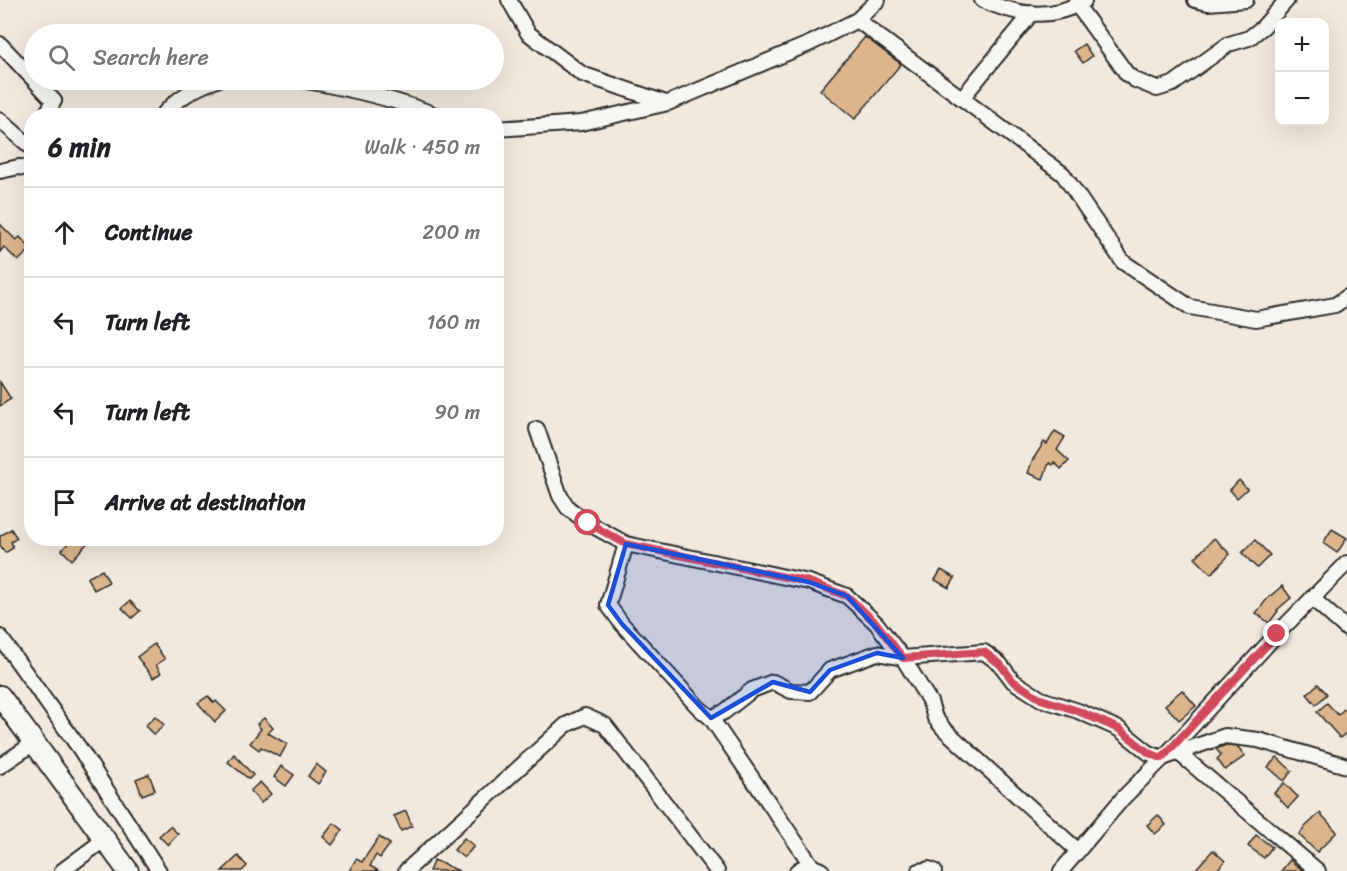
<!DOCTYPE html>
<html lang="en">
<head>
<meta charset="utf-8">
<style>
	body { margin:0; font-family:Sriracha,sans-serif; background:#f2f2f2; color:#202124 }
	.controls { position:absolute; right:18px; top:18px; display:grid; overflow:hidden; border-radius:12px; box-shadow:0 6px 24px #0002 }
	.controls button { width:54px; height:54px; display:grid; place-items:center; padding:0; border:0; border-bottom:2px solid #e0e0e0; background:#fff; color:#202124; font:30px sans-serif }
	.stop { position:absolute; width:18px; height:18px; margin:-14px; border:4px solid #d1495b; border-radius:50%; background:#fff }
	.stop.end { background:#d1495b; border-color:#fff; box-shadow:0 2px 6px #0008 }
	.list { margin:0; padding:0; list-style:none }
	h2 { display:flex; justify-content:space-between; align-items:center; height:78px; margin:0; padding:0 24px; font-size:26px }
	h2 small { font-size:20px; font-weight:400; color:#757577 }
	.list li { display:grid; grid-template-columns:39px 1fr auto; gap:18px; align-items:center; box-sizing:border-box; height:90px; padding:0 24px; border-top:2px solid #e0e0e0 }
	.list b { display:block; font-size:22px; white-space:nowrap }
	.list em { font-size:20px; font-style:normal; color:#757577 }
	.icon { flex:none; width:33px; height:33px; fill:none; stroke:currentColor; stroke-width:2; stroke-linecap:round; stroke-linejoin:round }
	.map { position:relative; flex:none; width:1347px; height:871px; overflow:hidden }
	.search { position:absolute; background:#fff; box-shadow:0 6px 24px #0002; left:24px; top:24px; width:480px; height:66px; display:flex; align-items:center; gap:15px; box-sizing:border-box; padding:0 21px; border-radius:33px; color:#757577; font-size:22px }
	.panel { position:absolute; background:#fff; box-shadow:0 6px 24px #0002; left:24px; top:108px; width:480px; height:438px; border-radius:24px }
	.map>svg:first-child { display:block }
</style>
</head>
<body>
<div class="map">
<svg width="1347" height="871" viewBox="0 0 1347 871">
	<rect width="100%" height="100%" fill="#f1e9de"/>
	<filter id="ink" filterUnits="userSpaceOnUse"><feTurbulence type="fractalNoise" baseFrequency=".0167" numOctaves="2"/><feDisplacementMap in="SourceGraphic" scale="12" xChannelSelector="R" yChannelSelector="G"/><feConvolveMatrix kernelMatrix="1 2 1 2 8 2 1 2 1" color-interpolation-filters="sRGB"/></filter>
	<g filter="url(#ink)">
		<g fill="#dcb58d" stroke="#2b2b2b" stroke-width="1.5">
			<polygon points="865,37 901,64 855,119 820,90"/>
			<polygon points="1084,44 1092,56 1083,63 1074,51"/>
			<polygon points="0,224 16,240 20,237 31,249 18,261 4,247 0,252"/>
			<polygon points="0,382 11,399 0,406"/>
			<polygon points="1055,431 1065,437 1057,450 1069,461 1061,469 1054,462 1053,465 1049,463 1043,479 1028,473 1032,461 1044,442 1047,444"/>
			<polygon points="1239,480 1247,489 1237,498 1230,490"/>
			<polygon points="11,529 17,538 11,542 13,548 5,553 0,545 0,536"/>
			<polygon points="1332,529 1347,538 1337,553 1323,543"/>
			<polygon points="73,538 92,538 72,560 62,550"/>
			<polygon points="1214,538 1230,554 1211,574 1195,558"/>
			<polygon points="1255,540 1270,555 1257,568 1242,553"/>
			<polygon points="102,570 109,582 94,590 87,578"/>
			<polygon points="941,570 955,578 949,588 935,580"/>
			<polygon points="1282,586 1291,598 1277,610 1278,611 1269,623 1256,613 1268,598"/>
			<polygon points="130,601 140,611 132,618 122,608"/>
			<polygon points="154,644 165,659 156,665 161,673 153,678 137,657"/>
			<polygon points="1318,684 1327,694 1316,705 1307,694"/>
			<polygon points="1182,690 1196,706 1179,720 1165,705"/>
			<polygon points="208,696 214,703 216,701 226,711 215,722 198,703"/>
			<polygon points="1327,703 1338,715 1347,706 1347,732 1340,738 1317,712"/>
			<polygon points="155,716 164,725 154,735 145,726"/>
			<polygon points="264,718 273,728 268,733 287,744 280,757 261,747 259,750 250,743 261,729 257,724"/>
			<polygon points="1226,745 1238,747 1245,756 1225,770 1217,759 1221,755 1216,749"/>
			<polygon points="234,754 253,775 249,779 228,762"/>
			<polygon points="1277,757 1292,771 1284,781 1268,767"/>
			<polygon points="316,764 326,772 318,784 308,776"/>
			<polygon points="281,766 294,775 286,786 274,777"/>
			<polygon points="149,774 155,790 142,795 136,779"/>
			<polygon points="260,782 271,794 261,803 250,791"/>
			<polygon points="1284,783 1298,797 1288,808 1274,793"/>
			<polygon points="406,811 412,826 401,831 394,816"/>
			<polygon points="1320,813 1337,832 1317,852 1299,835 1305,827"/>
			<polygon points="1158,815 1166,825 1155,834 1147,825"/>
			<polygon points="334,823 343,830 332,845 323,837"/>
			<polygon points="170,826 178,834 168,845 159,836"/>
			<polygon points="1256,835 1272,847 1264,858 1248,846"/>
			<polygon points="379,837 390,844 380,858 376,855 370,866 379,871 349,871 356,859 362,862"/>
			<polygon points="464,838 474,846 464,858 454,850"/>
			<polygon points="1213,850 1225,861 1216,871 1194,871"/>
			<polygon points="238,856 247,866 242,871 222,871"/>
			<polygon points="434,860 459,871 429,871"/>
			<polygon points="1290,860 1301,869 1304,871 1281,871"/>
		</g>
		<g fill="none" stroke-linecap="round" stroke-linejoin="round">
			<g stroke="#2b2b2b" stroke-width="18">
				<g id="minor">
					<polyline points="509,0 528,33 582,74 666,103"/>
					<path d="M982,0C1016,15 1051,21 1084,1"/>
					<polyline points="1195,0 1208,3 1246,0"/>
					<polyline points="1077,5 1127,74 1135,80 1157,89 1173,84 1229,44 1249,38 1263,27 1287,0"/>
					<polyline points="857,20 1063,174 1123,262 1190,307 1256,319 1335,305 1347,297"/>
					<polyline points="0,44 54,101 45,116"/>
					<path d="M301,80C347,88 394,98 438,116"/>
					<polyline points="962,98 1032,13"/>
					<path d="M162,116C176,99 196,87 217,80"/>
					<polyline points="0,120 32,148"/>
					<polyline points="496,129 581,123 668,103 811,43 857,20 878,0"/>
					<polyline points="0,171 19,167 32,169"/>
					<polyline points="537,429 560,496 568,508 588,523 626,544 809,582 847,596 876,623 903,658 984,652 1000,664 1013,681 1041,699 1078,711 1119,729 1149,753 1163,758 1225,736 1258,740 1347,766"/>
					<polyline points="626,544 608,605 622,624 699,708 711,718 812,866"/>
					<polyline points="1312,598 1347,629"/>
					<polyline points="0,637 80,749 159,871"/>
					<polyline points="711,718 724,712 752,690 773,682 791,691 810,692 830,670 877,653 903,658 930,702 935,718 944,729 1078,851"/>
					<polyline points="1174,749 1318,871"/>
					<polyline points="0,766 34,743"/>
					<polyline points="62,871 105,839"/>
					<polyline points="406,871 566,725 585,716 605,725 717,871"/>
					<path d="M797,871C804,865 815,866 822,871"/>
					<polyline points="919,871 929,869 934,871"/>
					<polyline points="1061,871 1123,798 1163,758 1277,634 1347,563"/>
				</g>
			</g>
			<g stroke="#2b2b2b" stroke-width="24">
				<polyline id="highway" points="0,696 128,871"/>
			</g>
			<use href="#minor" stroke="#f6f6f2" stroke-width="14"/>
			<use href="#highway" stroke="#f6f6f2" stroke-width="20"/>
		</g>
	</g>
	<g fill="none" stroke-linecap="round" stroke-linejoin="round" filter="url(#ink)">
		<polyline stroke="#d1495b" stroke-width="8" points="588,523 626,544 809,582 847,596 876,623 903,658 984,652 1000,664 1013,681 1041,699 1078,711 1119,729 1149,753 1162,758 1277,634"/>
	</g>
	<path fill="#1d4ed8" fill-opacity="0.2" stroke="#1d4ed8" stroke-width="4.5" stroke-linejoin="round" d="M626,544L809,582L847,596L903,658L877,653L830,670L810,692L773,682L711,718L622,624L608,605Z"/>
</svg>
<div class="controls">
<button>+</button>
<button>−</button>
</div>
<div class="stop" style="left:588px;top:523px"></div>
<div class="stop end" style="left:1277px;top:634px"></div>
<div class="search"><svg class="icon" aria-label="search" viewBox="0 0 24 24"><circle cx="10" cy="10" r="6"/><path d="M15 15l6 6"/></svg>Search here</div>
<section class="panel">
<h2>6 min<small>Walk · 450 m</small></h2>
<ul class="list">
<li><svg class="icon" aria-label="ahead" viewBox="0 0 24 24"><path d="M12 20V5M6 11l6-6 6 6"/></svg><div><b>Continue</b></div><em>200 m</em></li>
<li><svg class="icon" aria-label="left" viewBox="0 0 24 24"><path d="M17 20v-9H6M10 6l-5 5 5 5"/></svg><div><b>Turn left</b></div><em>160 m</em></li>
<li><svg class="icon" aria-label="left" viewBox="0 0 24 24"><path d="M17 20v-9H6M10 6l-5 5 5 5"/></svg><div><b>Turn left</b></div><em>90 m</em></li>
<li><svg class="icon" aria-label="arrive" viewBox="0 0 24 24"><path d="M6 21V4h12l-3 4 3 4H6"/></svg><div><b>Arrive at destination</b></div></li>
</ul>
</section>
</div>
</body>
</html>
